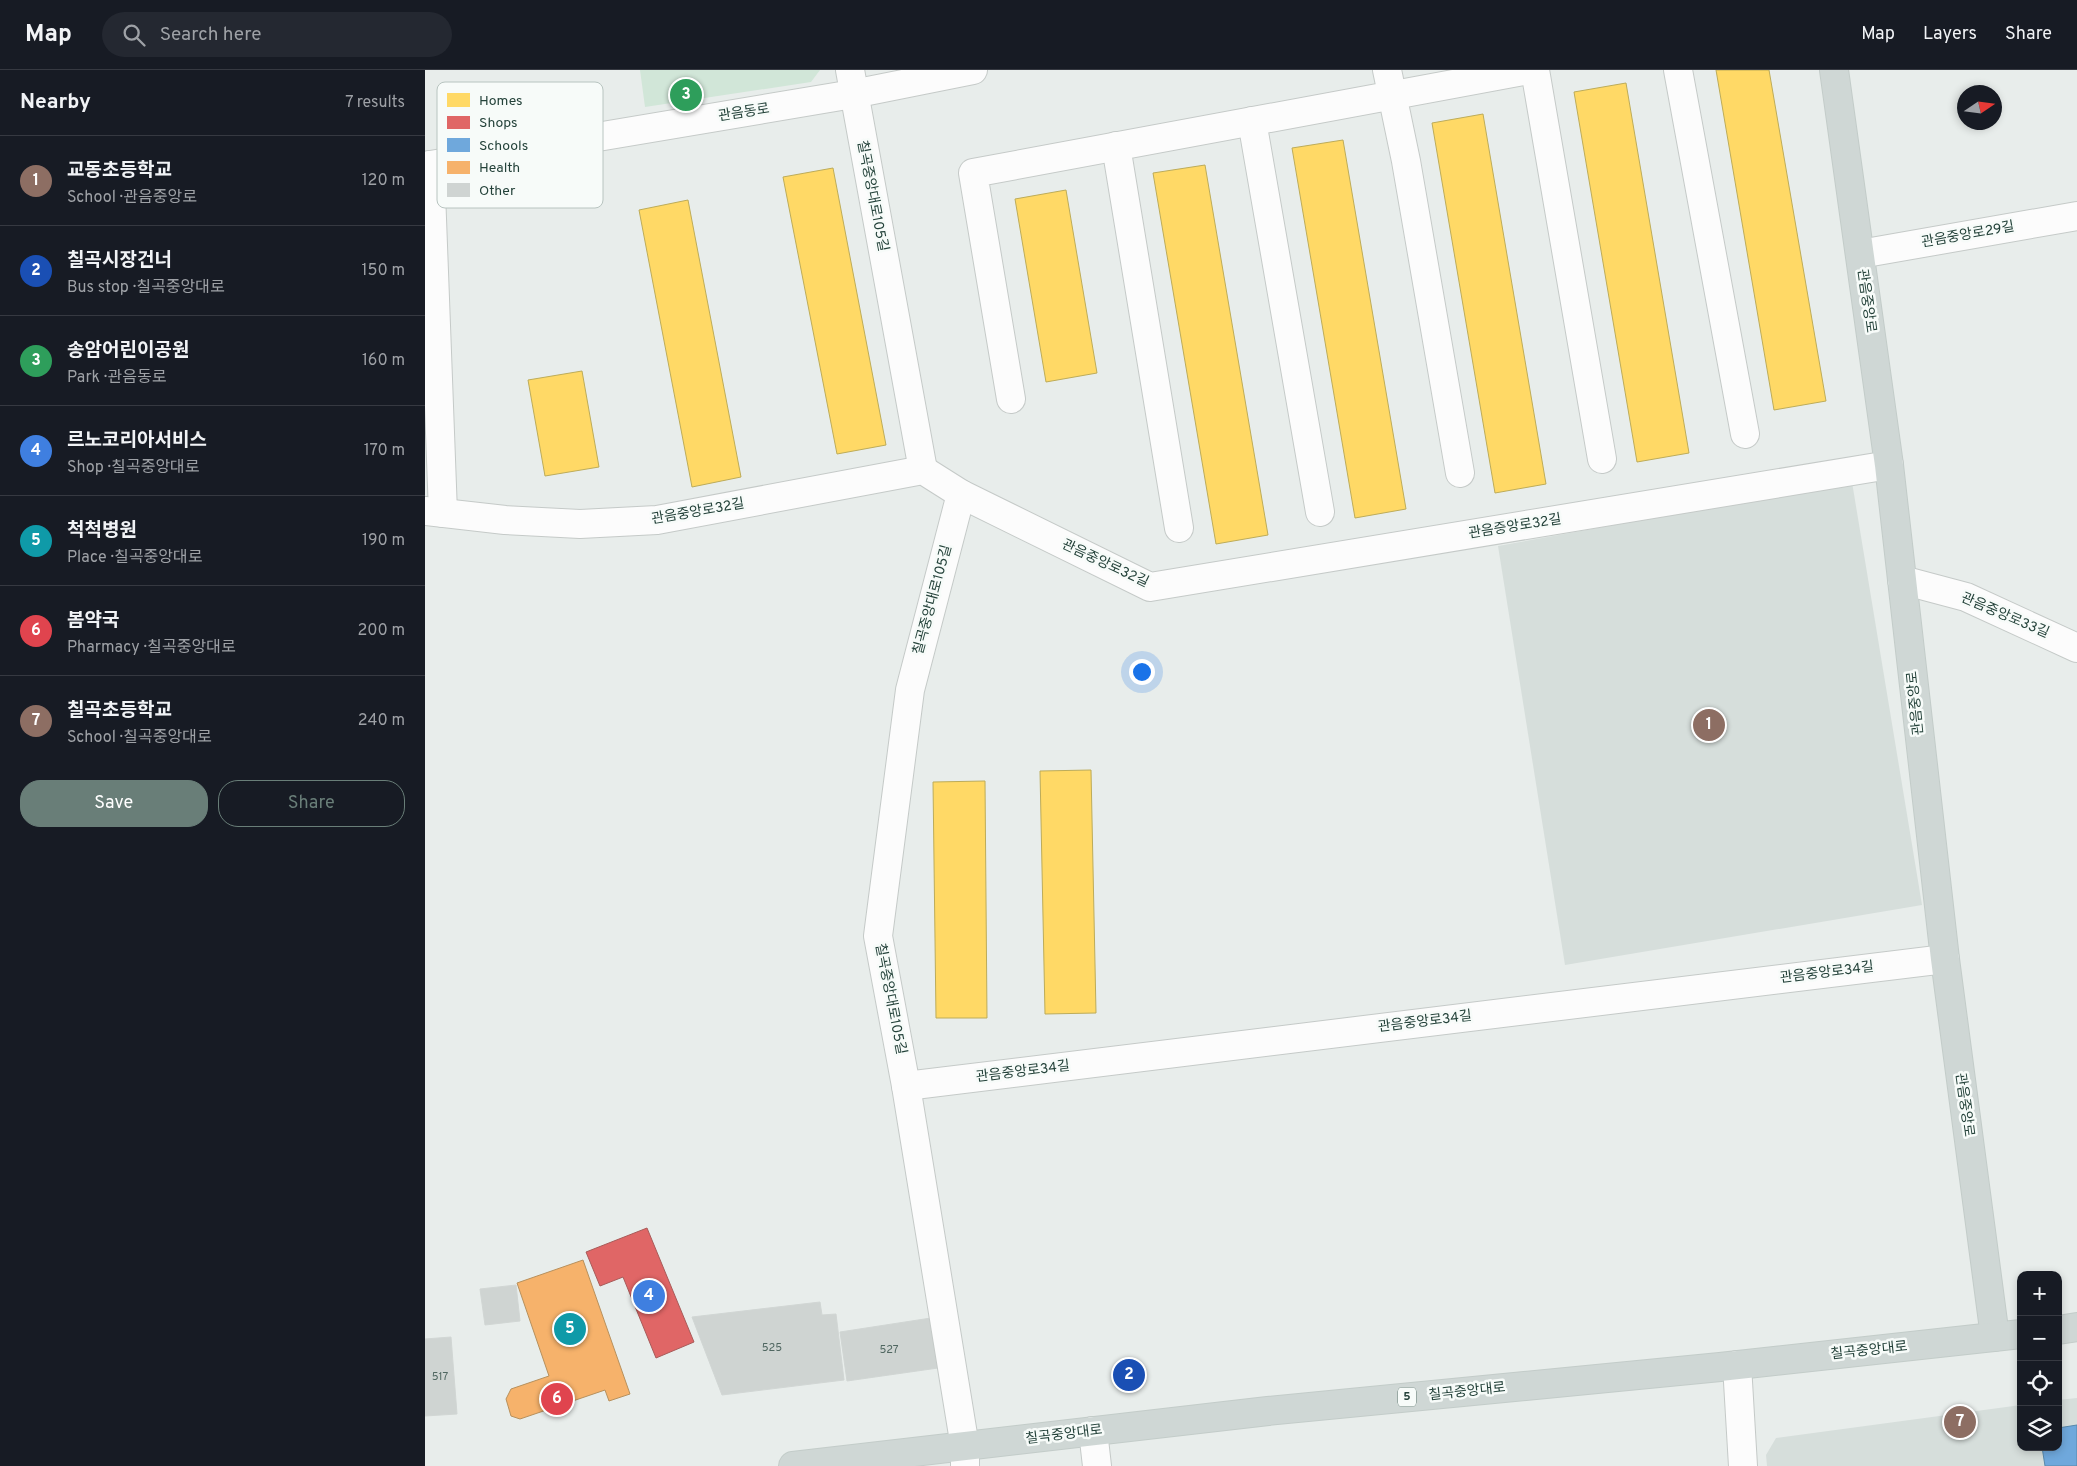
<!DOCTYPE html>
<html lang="en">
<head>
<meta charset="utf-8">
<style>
	body { margin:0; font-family:Overpass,"Noto Sans KR",sans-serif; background:#242831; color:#f1f3f6 }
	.controls { position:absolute; right:15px; bottom:15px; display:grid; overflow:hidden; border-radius:10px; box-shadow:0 2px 8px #0003 }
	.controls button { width:45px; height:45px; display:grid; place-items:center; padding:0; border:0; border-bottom:1px solid #363941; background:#171b24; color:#f1f3f6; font:25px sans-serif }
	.compass { position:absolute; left:1532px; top:15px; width:45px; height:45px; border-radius:50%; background:#171b24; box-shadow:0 2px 8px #0003; rotate:77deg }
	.you { position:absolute; left:716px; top:601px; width:18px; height:18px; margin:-12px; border:4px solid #fff; border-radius:50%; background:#1a73e8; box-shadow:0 0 0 8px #1a73e833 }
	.badge { display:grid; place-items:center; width:32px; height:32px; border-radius:50%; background:#697e78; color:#fff; font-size:16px; font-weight:700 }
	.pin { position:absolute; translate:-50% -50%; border:2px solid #fff; box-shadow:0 1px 5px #0006 }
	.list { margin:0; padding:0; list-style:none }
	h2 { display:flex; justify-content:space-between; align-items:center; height:65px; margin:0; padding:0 20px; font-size:21px }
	h2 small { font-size:16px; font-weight:400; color:#9ea1a6 }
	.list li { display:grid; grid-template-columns:32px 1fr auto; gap:15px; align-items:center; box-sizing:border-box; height:90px; padding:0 20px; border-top:1px solid #363941 }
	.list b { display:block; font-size:19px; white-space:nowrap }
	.list p { margin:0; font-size:16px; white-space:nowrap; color:#9ea1a6 }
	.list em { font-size:16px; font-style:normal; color:#9ea1a6 }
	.actions { display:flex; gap:10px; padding:15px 20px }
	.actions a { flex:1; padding:11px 0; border:1px solid #697e78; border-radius:20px; text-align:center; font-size:18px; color:#697e78 }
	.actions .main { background:#697e78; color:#fff }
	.icon { flex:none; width:28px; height:28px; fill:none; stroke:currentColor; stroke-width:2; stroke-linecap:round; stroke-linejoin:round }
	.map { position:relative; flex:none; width:1652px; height:1396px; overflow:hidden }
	header { display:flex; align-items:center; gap:30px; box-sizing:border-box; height:70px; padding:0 25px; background:#171b24; border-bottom:1px solid #363941 }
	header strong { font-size:24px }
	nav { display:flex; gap:28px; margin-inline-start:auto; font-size:18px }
	.search { width:350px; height:45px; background:#242831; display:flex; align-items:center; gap:12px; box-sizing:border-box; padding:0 18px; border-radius:28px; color:#9ea1a6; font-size:19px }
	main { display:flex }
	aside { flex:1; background:#171b24 }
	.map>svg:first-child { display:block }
</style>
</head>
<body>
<header>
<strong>Map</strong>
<div class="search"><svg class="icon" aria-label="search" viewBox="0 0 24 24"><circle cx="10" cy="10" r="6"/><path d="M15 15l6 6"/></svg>Search here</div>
<nav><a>Map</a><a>Layers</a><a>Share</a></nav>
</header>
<main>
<aside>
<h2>Nearby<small>7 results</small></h2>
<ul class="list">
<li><span class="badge" style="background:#8d6e63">1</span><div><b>교동초등학교</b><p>School · 관음중앙로</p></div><em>120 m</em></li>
<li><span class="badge" style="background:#1a4fb4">2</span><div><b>칠곡시장건너</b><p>Bus stop · 칠곡중앙대로</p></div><em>150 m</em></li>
<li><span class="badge" style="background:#2e9e5b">3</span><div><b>송암어린이공원</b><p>Park · 관음동로</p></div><em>160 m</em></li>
<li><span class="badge" style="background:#3f7fe0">4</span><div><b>르노코리아서비스</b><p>Shop · 칠곡중앙대로</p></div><em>170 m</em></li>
<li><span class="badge" style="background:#0f9aa8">5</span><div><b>척척병원</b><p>Place · 칠곡중앙대로</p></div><em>190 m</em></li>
<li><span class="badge" style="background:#e0444e">6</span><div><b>봄약국</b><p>Pharmacy · 칠곡중앙대로</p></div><em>200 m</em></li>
<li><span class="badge" style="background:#8d6e63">7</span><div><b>칠곡초등학교</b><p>School · 칠곡중앙대로</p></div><em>240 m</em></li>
</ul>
<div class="actions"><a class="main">Save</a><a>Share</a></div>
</aside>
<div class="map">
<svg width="1652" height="1396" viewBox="0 0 1652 1396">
	<rect width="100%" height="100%" fill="#e8edeb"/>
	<g fill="#d6dedb">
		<polygon points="1427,412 1497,835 1140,895 1073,476"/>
		<polygon points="1652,1328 1652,1396 1342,1396 1341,1385 1351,1368 1596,1335 1596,1377 1633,1377 1633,1330"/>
	</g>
	<polygon fill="#d1e6d8" points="215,0 395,0 386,12 220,37"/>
	<g fill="#ffd966" stroke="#bdac59">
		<polygon points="1291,0 1344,0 1401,331 1349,340"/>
		<polygon points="1201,13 1264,383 1212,392 1149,22"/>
		<polygon points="1058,44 1121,414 1070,423 1007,53"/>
		<polygon points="918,70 981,439 930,448 867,78"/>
		<polygon points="780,95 843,465 791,474 728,103"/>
		<polygon points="408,98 461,375 412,384 358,107"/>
		<polygon points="641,120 672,303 621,312 590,129"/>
		<polygon points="263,130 316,407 267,417 214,140"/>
		<polygon points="157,301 174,397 120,406 103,310"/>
		<polygon points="666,700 671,943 620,944 615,701"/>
		<polygon points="560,711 562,948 511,948 508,712"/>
	</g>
	<polygon fill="#e06666" stroke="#a85b59" points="222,1158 269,1272 231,1288 198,1207 175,1216 161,1182"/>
	<polygon fill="#6fa8dc" stroke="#5889ab" points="1652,1355 1652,1396 1620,1396 1617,1377 1633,1377 1633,1358"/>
	<polygon fill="#f6b26b" stroke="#b7905c" points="158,1190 205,1324 184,1331 180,1320 95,1349 86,1346 81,1329 86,1319 124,1306 92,1213"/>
	<g fill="#cfd4d2" stroke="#d1d6d4">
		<polygon points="91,1215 95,1251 60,1255 55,1219"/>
		<polygon points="395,1232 397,1245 411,1244 419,1310 297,1325 267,1247"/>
		<polygon points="506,1248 513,1298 422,1311 415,1262"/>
		<polygon points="26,1267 32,1344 0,1346 0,1269"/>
	</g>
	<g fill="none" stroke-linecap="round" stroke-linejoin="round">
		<g stroke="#c5cac8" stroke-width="30">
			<g id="minor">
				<polyline points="425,0 498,400"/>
				<polyline points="962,0 981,91 1035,403"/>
				<polyline points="1110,0 1177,389"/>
				<polyline points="1253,0 1320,364"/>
				<polyline points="827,51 895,442"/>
				<polyline points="691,76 754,458"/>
				<polyline points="5,95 18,443"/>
				<polyline points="0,96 428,24 548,0"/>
				<polyline points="1435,184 1652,146"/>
				<polyline points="586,329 548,103 1104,0"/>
				<polyline points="536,424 485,620 453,866 481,1016 540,1377 540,1396"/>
				<polyline points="0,441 80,450 155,454 232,450 498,400 536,424 725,517 1464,395"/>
				<polyline points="1477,510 1541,527 1652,578"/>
				<polyline points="481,1016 1520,889"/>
				<polyline points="1312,1295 1318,1396"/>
				<polyline points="668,1361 672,1396"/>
			</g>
		</g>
		<g stroke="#c3ccc9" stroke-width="30">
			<g id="major">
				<polyline points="1409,0 1464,395 1520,889 1570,1267"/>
				<polyline points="1633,1260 1652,1257"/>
				<polyline points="368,1396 843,1341 1295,1297 1596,1264"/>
			</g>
		</g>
		<use href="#minor" stroke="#fcfcfc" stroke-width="28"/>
		<use href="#major" stroke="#cfd7d5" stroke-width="28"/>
	</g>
	<g text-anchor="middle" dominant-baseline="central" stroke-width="5" stroke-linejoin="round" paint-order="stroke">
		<g font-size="11" fill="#506761">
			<text x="347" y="1278">525</text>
			<text x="464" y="1280">527</text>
			<text x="15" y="1307">517</text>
		</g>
		<rect fill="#f7fbf9" stroke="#637a73" stroke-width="1" x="973" y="1317.5" width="18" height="19" rx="4"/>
		<g font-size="12" font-weight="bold" fill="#24423a">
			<text x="982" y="1327">5</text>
		</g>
		<g font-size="14" fill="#24423a" stroke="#f7fbf9">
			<text transform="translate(319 43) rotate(-9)">관음동로</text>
			<text transform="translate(447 126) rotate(79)">칠곡중앙대로105길</text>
			<text transform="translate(1543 165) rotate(-10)">관음중앙로29길</text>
			<text transform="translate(1441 231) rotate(82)">관음중앙로</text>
			<text transform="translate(273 442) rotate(-10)">관음중앙로32길</text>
			<text transform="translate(1090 457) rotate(-9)">관음중앙로32길</text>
			<text transform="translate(680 494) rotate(25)">관음중앙로32길</text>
			<text transform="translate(508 530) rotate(-75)">칠곡중앙대로105길</text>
			<text transform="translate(1580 546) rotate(23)">관음중앙로33길</text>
			<text transform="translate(1491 633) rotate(-96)">관음중앙로</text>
			<text transform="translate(1402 903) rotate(-7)">관음중앙로34길</text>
			<text transform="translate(465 929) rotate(79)">칠곡중앙대로105길</text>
			<text transform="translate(1000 952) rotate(-7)">관음중앙로34길</text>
			<text transform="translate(598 1002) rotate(-7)">관음중앙로34길</text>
			<text transform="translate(1539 1035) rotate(82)">관음중앙로</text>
			<text transform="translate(1444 1281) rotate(-6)">칠곡중앙대로</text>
			<text transform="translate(1042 1322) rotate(-6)">칠곡중앙대로</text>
			<text transform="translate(639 1365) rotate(-7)">칠곡중앙대로</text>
		</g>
	</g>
	<rect x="12" y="12" width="166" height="126" rx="8" fill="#f7fbf9" stroke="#b8c4c0" stroke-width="1"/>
	<rect x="22" y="23" width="23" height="14" fill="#ffd966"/>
	<rect x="22" y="46" width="23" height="13" fill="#e06666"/>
	<rect x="22" y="68" width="23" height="14" fill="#6fa8dc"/>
	<rect x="22" y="91" width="23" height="13" fill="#f6b26b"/>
	<rect x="22" y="113" width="23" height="14" fill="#cfd4d2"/>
	<g font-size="14" fill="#24423a">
		<text x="54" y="35">Homes</text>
		<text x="54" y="57">Shops</text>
		<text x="54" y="80">Schools</text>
		<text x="54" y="102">Health</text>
		<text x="54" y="125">Other</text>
	</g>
</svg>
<div class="controls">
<button>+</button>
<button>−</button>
<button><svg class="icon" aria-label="locate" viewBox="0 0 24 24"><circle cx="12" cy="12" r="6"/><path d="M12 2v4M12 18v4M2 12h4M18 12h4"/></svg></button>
<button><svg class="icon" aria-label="layers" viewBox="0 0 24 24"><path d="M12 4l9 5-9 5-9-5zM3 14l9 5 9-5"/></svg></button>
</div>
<svg class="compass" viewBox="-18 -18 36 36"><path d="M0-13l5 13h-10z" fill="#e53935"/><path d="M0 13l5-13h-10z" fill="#9ea1a6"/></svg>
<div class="you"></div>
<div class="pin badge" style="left:1284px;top:655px;background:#8d6e63">1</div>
<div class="pin badge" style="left:704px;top:1305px;background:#1a4fb4">2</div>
<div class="pin badge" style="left:261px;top:25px;background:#2e9e5b">3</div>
<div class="pin badge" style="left:224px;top:1226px;background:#3f7fe0">4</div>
<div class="pin badge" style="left:145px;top:1259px;background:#0f9aa8">5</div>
<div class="pin badge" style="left:132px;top:1329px;background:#e0444e">6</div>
<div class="pin badge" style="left:1535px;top:1352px;background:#8d6e63">7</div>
</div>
</main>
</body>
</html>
